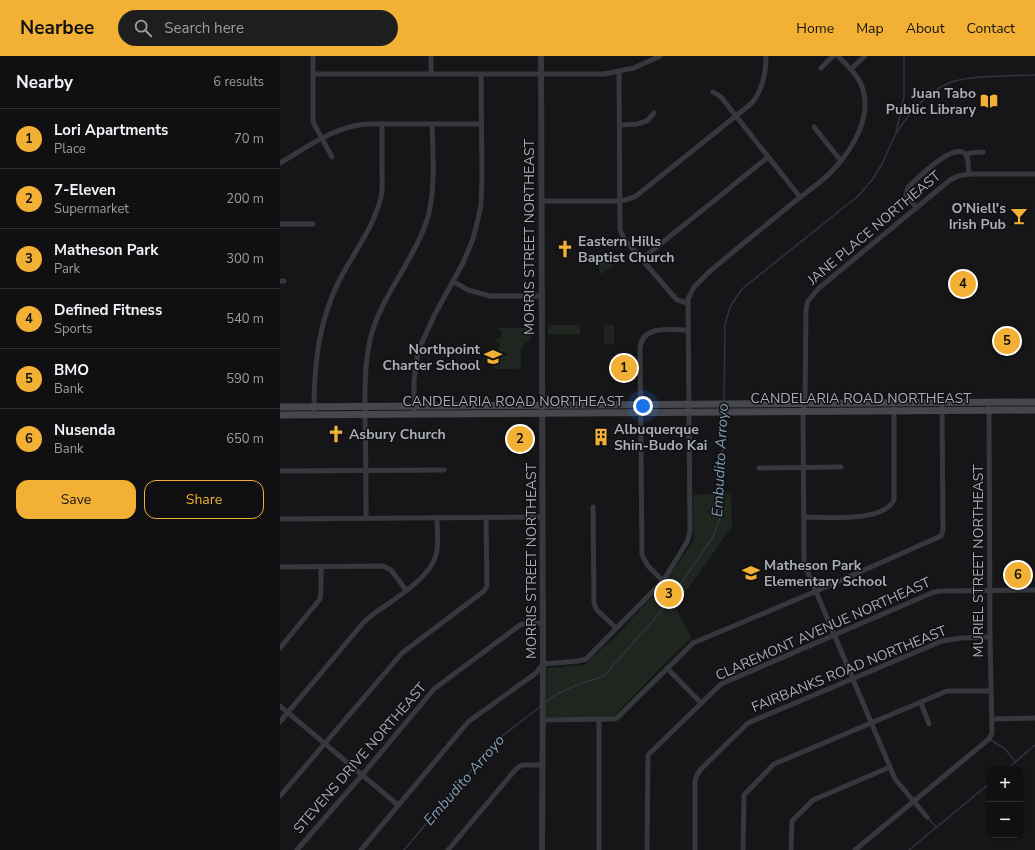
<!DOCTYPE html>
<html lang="en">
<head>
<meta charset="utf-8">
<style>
	body { margin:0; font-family:"Nunito Sans",sans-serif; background:#1e1e20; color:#f1f3f6 }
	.controls { position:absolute; right:12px; bottom:12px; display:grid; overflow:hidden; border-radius:8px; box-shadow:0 1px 3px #0004 }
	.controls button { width:36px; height:36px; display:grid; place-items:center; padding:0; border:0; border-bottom:1px solid #303032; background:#101012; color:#f1f3f6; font:20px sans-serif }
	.you { position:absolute; left:363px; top:350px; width:14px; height:14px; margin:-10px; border:3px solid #fff; border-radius:50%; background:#1a73e8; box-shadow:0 0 0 6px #1a73e833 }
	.badge { display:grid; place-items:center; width:26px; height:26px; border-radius:50%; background:#f2b134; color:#111; font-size:13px; font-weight:700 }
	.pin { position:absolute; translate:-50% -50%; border:2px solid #fff; box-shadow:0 1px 4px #0006 }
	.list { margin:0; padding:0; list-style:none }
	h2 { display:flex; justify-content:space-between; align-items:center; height:52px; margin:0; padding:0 16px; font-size:17px }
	h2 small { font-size:13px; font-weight:400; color:#9c9d9f }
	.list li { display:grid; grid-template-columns:26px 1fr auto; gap:12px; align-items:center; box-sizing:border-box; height:60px; padding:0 16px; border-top:1px solid #303032 }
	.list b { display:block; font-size:15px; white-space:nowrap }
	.list p { margin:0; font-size:13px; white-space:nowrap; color:#9c9d9f }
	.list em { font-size:13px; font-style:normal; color:#9c9d9f }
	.actions { display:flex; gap:8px; padding:12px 16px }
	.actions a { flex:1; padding:9px 0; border:1px solid #f2b134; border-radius:12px; text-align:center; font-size:14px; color:#f2b134 }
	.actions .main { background:#f2b134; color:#111 }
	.icon { flex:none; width:22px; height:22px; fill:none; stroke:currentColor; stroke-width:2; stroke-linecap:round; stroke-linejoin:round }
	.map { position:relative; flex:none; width:755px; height:794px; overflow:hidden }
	header { display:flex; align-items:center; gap:24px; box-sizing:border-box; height:56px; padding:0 20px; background:#f2b134; color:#111 }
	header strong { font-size:19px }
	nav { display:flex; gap:22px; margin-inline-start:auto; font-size:14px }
	.search { width:280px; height:36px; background:#1e1e20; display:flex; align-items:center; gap:10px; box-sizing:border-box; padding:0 14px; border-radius:22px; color:#9c9d9f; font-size:15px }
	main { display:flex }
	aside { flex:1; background:#101012 }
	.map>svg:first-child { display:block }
</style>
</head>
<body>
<header>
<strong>Nearbee</strong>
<div class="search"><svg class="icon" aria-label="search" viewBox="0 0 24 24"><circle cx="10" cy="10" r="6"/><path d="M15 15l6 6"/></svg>Search here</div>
<nav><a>Home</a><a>Map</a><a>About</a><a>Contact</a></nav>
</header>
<main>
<aside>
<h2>Nearby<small>6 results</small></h2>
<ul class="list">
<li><span class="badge">1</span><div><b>Lori Apartments</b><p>Place</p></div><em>70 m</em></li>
<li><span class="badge">2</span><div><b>7-Eleven</b><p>Supermarket</p></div><em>200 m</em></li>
<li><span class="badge">3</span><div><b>Matheson Park</b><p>Park</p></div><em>300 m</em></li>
<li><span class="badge">4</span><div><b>Defined Fitness</b><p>Sports</p></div><em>540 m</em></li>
<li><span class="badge">5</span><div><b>BMO</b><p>Bank</p></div><em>590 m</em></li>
<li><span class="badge">6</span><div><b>Nusenda</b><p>Bank</p></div><em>650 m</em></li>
</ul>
<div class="actions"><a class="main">Save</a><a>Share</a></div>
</aside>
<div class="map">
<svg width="755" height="794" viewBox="0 0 755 794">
	<rect width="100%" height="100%" fill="#161618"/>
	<g fill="#1e261f">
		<polygon points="324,198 334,210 321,218 318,211 318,199"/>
		<polygon points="268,269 300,269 300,278 268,279"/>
		<rect x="324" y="269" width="10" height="19"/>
		<path d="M217,272H251V283C238,290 242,297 241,310L238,313H213L220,287L214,285V284L221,282L222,276Z"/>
		<polygon points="451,437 452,471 395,550 412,582 398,594 333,661 266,661 267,612 304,609 338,578 385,526 414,484 413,439"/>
	</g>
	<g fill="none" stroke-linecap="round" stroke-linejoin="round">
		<g stroke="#2c353c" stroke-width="1.5">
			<path d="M617,76C630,56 646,37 669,27C689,19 732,20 755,19"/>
			<polyline points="444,346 445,268 450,251 462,233 578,140 592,124 602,108 616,77 624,41 624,0"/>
			<polyline points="265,647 272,641 294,630 324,620 383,553 433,481 440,462 444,358"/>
			<polyline points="711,684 725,693 735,705"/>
			<polyline points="727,713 755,689"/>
			<polyline points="648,762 656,771"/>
			<polyline points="124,794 217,684 261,650"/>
			<polyline points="629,794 710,727"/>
		</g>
		<g stroke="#37383d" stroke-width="5">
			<polyline points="33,0 33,66 52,101"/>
			<polyline points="541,12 553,0"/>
			<polyline points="571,13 585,0"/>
			<polyline points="339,16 340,174 345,184 397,244 408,247"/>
			<polyline points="33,18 324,18 354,12 380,0"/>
			<polyline points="151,18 151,0"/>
			<polyline points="433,36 441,41 520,141"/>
			<polyline points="340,69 357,68 367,65 374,57"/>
			<polyline points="534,71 561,105"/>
			<polyline points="686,99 690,97 703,96"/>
			<path d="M0,107C27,91 54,71 86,68H201"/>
			<path d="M261,145H340L349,143L356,140L472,47C483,33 486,18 486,0"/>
			<path d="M637,152L626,139L628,131C637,123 675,84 686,99C689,103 688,113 689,118"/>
			<polyline points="0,168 33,168"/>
			<polyline points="362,203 488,101"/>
			<polyline points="0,225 4,225"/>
			<polyline points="174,226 188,234 210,240 262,240"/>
			<path d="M34,353C34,308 39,263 60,223C74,196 94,171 101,141C103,133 102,123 102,114C102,99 102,84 102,68"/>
			<polyline points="134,358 134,325 138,295 155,258 183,207 193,183 198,163 201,149 202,123 201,18"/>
			<polyline points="479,412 561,411"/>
			<polyline points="0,415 164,414"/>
			<polyline points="313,451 314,547 316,553 336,572"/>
			<path d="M524,461C545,461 603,467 614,444V353"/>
			<path d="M86,462C86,430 86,397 85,365C85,338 84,311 90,284C100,241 132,208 146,167C156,139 153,98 152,68"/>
			<polyline points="0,463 262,461"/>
			<polyline points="0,511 103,510 111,514 126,534"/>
			<path d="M383,525L368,510L362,499L360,292C363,268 390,274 408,274"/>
			<polyline points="0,592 40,543 41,535 41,510"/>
			<polyline points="387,612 421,647"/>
			<polyline points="641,647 649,668"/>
			<polyline points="0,650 118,749"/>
			<polyline points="712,663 755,662"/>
			<polyline points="263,664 333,663 337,662 413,587 539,534 661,480 663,474 662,352"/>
			<polyline points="319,664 319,794"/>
			<path d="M0,666L83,567L92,559C111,545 150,523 156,499C159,488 157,473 157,462"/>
			<polyline points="0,740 122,597 204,535 207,530 206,462"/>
			<polyline points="647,761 615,723 524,507 523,355 525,348 526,253 528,245 539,232 670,124 678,120 689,118 755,118"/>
			<polyline points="17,794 82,719 154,633 240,569 245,568 263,567"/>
			<path d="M81,794L188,666L256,617L263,608L298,605L306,603L383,525L407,486L410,476L408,243L414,231L429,216C456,193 483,172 509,150C523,138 540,128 552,115C573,93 594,59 581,28C576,17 566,8 558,0"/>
			<polyline points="168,794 236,713 242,709 262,709"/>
			<polyline points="367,794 368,699 441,628 654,536 660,535 755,534"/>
			<polyline points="415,794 415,725 417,719 421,713 468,667 662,585 681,582 710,581"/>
			<polyline points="463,794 464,739 494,708 667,635 711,635"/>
			<polyline points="511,794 512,765 533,744 610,711"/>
			<polyline points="575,794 709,683 712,677 710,581 709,352"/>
		</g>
		<polyline stroke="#37383d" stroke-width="6" points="261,0 263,608 262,794"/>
		<g stroke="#45474d" stroke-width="7">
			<polyline points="0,351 755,346"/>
			<polyline points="0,359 755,354"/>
		</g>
	</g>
	<defs>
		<g id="library-bare" transform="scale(1.38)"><path d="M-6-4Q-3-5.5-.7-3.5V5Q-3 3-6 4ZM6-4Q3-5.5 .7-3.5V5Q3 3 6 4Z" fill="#f2b134" stroke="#111113" stroke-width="2.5" paint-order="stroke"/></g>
		<g id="bar-bare" transform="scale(1.38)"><path d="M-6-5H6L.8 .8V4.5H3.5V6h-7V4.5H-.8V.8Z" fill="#f2b134" stroke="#111113" stroke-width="2.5" paint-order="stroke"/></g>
		<g id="church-bare" transform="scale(1.38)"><path d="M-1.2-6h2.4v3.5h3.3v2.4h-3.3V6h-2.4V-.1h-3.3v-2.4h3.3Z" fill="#f2b134" stroke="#111113" stroke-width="2.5" paint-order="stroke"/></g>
		<g id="school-bare" transform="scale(1.38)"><path d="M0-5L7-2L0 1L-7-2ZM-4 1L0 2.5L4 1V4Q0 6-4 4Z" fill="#f2b134" stroke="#111113" stroke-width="2.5" paint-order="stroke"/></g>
		<g id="building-bare" transform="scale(1.38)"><path d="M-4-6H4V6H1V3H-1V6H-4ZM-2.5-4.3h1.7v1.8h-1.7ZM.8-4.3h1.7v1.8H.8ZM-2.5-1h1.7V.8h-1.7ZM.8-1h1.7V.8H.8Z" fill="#f2b134" stroke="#111113" stroke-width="2.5" paint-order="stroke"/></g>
	</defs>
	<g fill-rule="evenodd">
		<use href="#library-bare" x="709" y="45"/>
		<use href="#bar-bare" x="739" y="160"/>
		<use href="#church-bare" x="285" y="193"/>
		<use href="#school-bare" x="213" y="301"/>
		<use href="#church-bare" x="56" y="378"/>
		<use href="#building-bare" x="321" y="381"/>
		<use href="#school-bare" x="471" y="517"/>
	</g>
	<g text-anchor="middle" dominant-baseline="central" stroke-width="3" stroke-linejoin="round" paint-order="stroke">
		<g font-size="14" font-weight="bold" fill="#a8adb8" stroke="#111113" text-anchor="start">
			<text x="696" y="37" text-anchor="end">Juan Tabo<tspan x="696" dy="16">Public Library</tspan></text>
			<text x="726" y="152" text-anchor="end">O'Niell's<tspan x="726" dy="16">Irish Pub</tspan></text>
			<text x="298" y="185">Eastern Hills<tspan x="298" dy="16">Baptist Church</tspan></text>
			<text x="200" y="293" text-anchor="end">Northpoint<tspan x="200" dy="16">Charter School</tspan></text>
			<text x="334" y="373">Albuquerque<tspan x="334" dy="16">Shin-Budo Kai</tspan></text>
			<text x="69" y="378">Asbury Church</text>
			<text x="484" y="509">Matheson Park<tspan x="484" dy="16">Elementary School</tspan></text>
		</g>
		<g font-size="14" fill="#a8adb8" stroke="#111113">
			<text transform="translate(594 172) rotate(-40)">JANE PLACE NORTHEAST</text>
			<text transform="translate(249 181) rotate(-90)">MORRIS STREET NORTHEAST</text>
			<text x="581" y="342">CANDELARIA ROAD NORTHEAST</text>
			<text x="233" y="345">CANDELARIA ROAD NORTHEAST</text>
			<text transform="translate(251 505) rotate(-90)">MORRIS STREET NORTHEAST</text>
			<text transform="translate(698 505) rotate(-90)">MURIEL STREET NORTHEAST</text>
			<text transform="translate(543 573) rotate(-24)">CLAREMONT AVENUE NORTHEAST</text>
			<text transform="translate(569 613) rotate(-22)">FAIRBANKS ROAD NORTHEAST</text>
			<text transform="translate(80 702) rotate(-49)">STEVENS DRIVE NORTHEAST</text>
		</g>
		<g font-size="15" font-style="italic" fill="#7f9bb3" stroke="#111113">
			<text transform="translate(440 404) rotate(-87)">Embudito Arroyo</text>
			<text transform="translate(184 724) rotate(-49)">Embudito Arroyo</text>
		</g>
	</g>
</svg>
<div class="controls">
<button>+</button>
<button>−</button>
</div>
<div class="you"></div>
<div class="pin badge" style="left:344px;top:312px">1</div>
<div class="pin badge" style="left:240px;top:383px">2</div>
<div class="pin badge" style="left:389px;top:538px">3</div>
<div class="pin badge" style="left:683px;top:228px">4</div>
<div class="pin badge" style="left:727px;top:285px">5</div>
<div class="pin badge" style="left:738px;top:519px">6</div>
</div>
</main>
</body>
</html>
